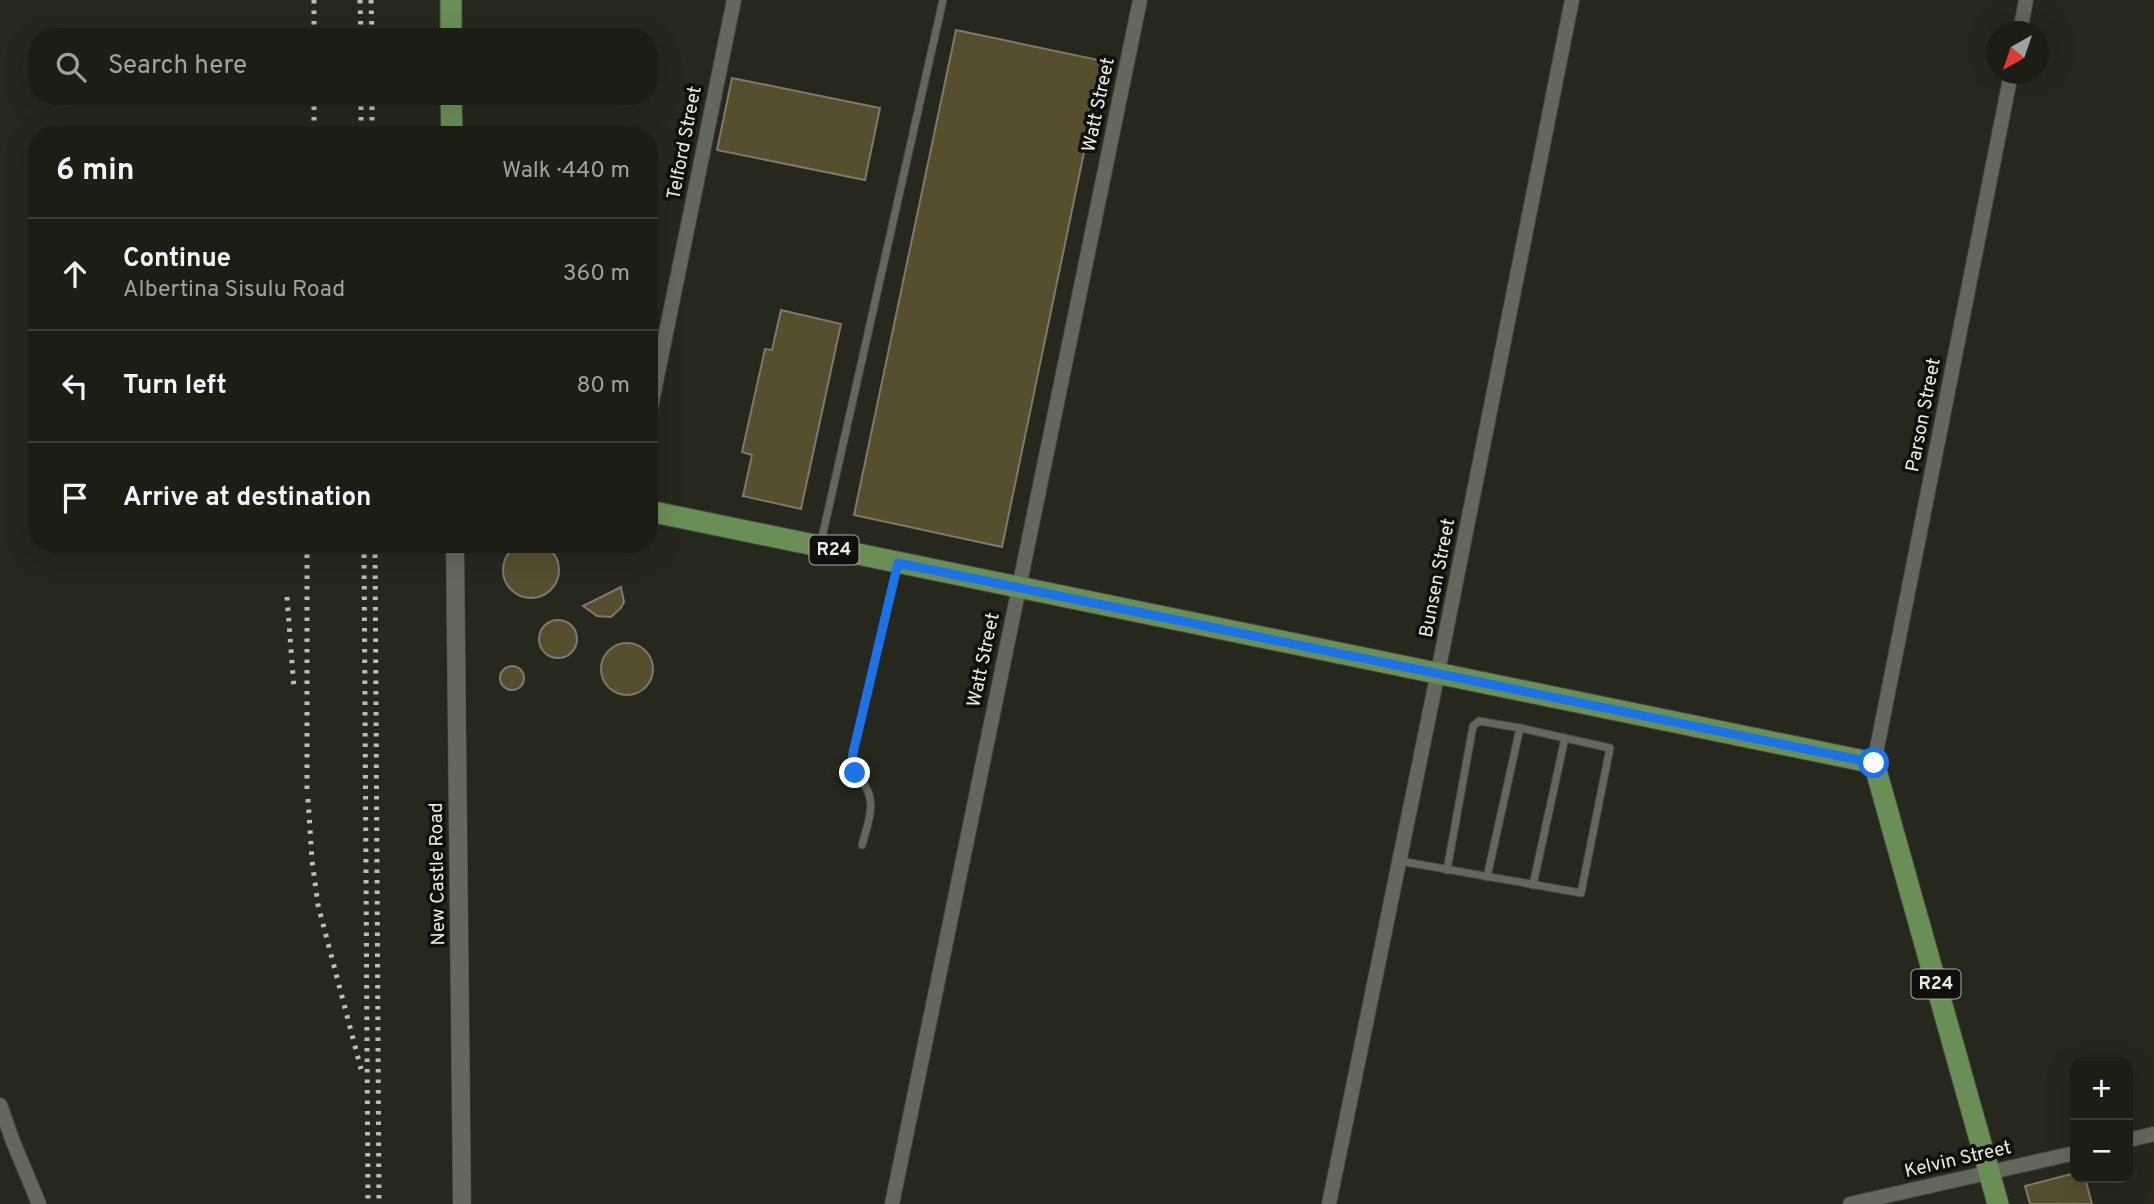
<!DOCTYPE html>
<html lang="en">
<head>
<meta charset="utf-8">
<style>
	body { margin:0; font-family:Overpass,sans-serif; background:#25271f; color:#f1f3f6 }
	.controls { position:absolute; right:21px; bottom:21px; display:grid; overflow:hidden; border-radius:14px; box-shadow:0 7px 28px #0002 }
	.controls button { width:63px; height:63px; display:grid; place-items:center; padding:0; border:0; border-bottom:2px solid #3a3c35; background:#1c1e16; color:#f1f3f6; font:35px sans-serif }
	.compass { position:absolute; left:1986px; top:21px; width:63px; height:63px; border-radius:50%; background:#1c1e16; box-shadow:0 7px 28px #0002; rotate:220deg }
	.stop { position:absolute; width:21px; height:21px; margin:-16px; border:5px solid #1a73e8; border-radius:50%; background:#fff }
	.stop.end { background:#1a73e8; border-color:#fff; box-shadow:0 2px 7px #0008 }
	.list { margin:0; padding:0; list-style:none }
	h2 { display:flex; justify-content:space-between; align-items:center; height:91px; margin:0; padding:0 28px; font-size:30px }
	h2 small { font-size:23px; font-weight:400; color:#a0a2a1 }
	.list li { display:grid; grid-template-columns:46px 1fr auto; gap:21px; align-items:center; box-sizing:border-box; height:112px; padding:0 28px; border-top:2px solid #3a3c35 }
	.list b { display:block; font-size:26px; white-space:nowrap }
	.list p { margin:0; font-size:23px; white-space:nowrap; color:#a0a2a1 }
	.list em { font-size:23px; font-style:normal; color:#a0a2a1 }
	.icon { flex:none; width:38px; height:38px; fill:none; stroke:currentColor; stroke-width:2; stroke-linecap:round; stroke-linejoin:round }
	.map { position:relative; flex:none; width:2154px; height:1204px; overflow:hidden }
	.search { position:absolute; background:#1c1e16; box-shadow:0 7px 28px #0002; left:28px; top:28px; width:630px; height:77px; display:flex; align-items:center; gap:18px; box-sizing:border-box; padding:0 24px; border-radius:28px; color:#a0a2a1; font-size:26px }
	.panel { position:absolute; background:#1c1e16; box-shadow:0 7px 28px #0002; left:28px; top:126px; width:630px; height:427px; border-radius:28px }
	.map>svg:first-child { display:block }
</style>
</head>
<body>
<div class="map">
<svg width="2154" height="1204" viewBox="0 0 2154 1204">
	<rect width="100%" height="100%" fill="#26281e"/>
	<g fill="#564e2c" stroke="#7c796e" stroke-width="2">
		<polygon points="956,30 1103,61 1002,547 854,515"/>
		<polygon points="732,78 880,108 865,180 717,150"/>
		<polygon points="781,310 841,324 801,509 743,496 752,455 742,452 765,349 772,350"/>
		<circle cx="531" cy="570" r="28"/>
		<polygon points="621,587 624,602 621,608 611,617 597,616 583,606"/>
		<circle cx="558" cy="639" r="19"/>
		<circle cx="627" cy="669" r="26"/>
		<circle cx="512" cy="678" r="12"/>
		<polygon points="2075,1173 2075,1178 2085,1178 2092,1204 2030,1204 2025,1186"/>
	</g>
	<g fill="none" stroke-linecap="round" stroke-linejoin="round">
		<g stroke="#44453e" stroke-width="9">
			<g id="service">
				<polyline points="821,542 943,0"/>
				<path d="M862,845C866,830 874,810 869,794C863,777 851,774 853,753L898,563"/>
				<polyline points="1400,861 1581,893 1610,748 1520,728"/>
				<polyline points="1447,870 1473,726 1479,721 1520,728 1487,877"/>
				<polyline points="1533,885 1565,738"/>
			</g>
		</g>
		<g stroke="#44453e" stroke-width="16">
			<g id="minor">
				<polyline points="2020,32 2026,0"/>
				<polyline points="649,416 734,0"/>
				<polyline points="1874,763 2011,74"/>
				<polyline points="0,1105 12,1139 39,1204"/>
				<polyline points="2128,1140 2154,1134"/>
				<polyline points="892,1204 1140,0"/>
				<polyline points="1329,1204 1438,672 1572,0"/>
				<polyline points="1850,1204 2075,1153"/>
			</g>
		</g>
		<g stroke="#44453e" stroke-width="19">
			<polyline id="tertiary" points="455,544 462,1204"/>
		</g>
		<g stroke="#44453e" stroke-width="23">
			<g id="primary">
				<polyline points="451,0 451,37"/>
				<polyline points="451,96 452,135"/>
				<polyline points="649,511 1874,763 1998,1204"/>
			</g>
		</g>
		<use href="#service" stroke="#64675b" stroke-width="7"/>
		<use href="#minor" stroke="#64675b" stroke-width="14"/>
		<use href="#tertiary" stroke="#64675b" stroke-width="18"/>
		<use href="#primary" stroke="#698f56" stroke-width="21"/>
		<g stroke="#bbbdb6" stroke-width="5" stroke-dasharray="3.5 7" stroke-linecap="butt">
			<polyline points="314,0 314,37"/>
			<polyline points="360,0 361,37"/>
			<polyline points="371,0 372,37"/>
			<polyline points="314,96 314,135"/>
			<polyline points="361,96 361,135"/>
			<polyline points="372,96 372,135"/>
			<polyline points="307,544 307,790"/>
			<polyline points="364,544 368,1204"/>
			<polyline points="375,544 379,1204"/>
			<polyline points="287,597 294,689"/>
			<polyline points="308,799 312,860 318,905 361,1069"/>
		</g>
	</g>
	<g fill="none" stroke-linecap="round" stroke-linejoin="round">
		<polyline stroke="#1a73e8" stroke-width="9" points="855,773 852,764 853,753 898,563 1874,763"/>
	</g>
	<g text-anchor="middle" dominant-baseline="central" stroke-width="7" stroke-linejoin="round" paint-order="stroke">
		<g fill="#0f100c" stroke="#aaaba5" stroke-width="2">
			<rect x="809.5" y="535.5" width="49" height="29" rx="5"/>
			<rect x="1911.5" y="969.5" width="49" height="29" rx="5"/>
		</g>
		<g font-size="18" font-weight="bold" fill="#ecede7">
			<text x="834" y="550">R24</text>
			<text x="1936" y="984">R24</text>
		</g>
		<g font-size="19" fill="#ecede7" stroke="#0f100c">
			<text transform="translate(1099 105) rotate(-78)">Watt Street</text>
			<text transform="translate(685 143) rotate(-79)">Telford Street</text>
			<text transform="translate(1924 415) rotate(-79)">Parson Street</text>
			<text transform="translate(1438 578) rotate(-79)">Bunsen Street</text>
			<text transform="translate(984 660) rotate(-78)">Watt Street</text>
			<text transform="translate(438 874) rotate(-91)">New Castle Road</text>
			<text transform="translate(1958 1160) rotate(-13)">Kelvin Street</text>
		</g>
	</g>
</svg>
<div class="controls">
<button>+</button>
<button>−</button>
</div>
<svg class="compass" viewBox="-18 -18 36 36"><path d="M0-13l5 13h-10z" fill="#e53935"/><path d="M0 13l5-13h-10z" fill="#a0a2a1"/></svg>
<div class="stop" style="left:1874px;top:763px"></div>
<div class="stop end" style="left:855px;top:773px"></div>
<div class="search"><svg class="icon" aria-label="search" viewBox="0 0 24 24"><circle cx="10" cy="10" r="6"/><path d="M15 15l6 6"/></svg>Search here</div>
<section class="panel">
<h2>6 min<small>Walk · 440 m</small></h2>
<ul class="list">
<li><svg class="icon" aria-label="ahead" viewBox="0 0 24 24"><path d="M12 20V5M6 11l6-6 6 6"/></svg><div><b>Continue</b><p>Albertina Sisulu Road</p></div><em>360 m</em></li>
<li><svg class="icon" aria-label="left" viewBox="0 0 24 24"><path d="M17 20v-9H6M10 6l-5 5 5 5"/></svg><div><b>Turn left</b></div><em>80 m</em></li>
<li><svg class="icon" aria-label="arrive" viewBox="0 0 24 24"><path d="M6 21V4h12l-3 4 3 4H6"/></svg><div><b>Arrive at destination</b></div></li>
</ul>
</section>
</div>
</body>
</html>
